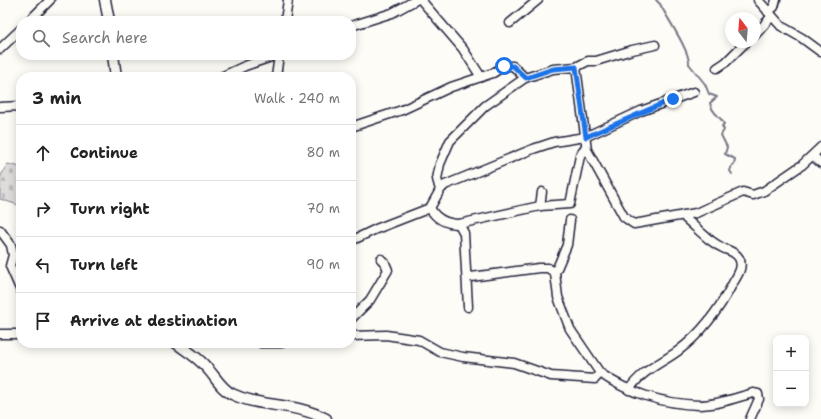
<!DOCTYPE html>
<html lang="en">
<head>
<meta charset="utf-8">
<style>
	body { margin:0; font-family:"Shantell Sans",sans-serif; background:#f6f6f6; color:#222 }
	.controls { position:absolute; right:12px; bottom:12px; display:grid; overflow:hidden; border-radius:8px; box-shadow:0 2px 10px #0003 }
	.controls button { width:36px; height:36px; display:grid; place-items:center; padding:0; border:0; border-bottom:1px solid #e0e0e0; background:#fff; color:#222; font:20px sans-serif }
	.compass { position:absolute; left:725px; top:12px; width:36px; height:36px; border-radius:50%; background:#fff; box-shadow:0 2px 10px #0003; rotate:344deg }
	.stop { position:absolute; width:12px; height:12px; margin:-9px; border:3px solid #1a73e8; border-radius:50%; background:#fff }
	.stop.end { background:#1a73e8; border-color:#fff; box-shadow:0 1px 4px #0008 }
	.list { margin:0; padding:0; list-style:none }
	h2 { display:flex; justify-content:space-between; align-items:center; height:52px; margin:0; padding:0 16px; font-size:17px }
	h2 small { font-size:13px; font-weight:400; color:#767676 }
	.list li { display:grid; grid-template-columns:26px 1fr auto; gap:12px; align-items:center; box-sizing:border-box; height:56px; padding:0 16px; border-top:1px solid #e0e0e0 }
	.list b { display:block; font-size:15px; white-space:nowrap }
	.list em { font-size:13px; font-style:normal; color:#767676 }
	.icon { flex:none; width:22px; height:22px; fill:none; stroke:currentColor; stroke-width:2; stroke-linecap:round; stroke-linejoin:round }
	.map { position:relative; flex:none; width:821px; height:419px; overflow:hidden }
	.search { position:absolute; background:#fff; box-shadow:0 2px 10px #0003; left:16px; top:16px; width:340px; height:44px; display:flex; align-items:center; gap:10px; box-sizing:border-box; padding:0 14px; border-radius:16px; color:#767676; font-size:15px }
	.panel { position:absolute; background:#fff; box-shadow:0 2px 10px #0003; left:16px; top:72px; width:340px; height:276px; border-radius:16px }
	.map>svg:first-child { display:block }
</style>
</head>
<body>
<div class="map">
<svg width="821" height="419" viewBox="0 0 821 419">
	<defs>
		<pattern id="cemetery-stones" width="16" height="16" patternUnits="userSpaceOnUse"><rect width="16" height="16" fill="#dddcdb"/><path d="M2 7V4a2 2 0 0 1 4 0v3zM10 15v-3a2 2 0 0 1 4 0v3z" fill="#bdbcbd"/></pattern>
	</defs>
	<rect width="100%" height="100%" fill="#fdfcf7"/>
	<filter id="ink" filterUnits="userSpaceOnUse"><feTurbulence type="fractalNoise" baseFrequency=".025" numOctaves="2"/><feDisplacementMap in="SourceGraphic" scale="8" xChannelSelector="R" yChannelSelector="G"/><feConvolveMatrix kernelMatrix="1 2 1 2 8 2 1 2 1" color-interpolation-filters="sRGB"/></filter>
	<g filter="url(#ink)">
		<polygon fill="url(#cemetery-stones)" stroke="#807f8b" points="7,164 21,167 21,206 0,199 0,178"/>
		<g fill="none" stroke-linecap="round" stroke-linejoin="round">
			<path stroke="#787885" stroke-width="2" d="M656,0L660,4C667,18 690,51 689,64L705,84L709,94L717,97L710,103C712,114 720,115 724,124L722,126L724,130L721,135L727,147L725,154L735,159L734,164L732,165L730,171L732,174"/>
			<g stroke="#22223b" stroke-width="11">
				<g id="minor">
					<polyline points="421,0 463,49 481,77"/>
					<polyline points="758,0 781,26 802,38 821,52"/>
					<polyline points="768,12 774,7 776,0"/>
					<polyline points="29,21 50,0"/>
					<polyline points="285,21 288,0"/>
					<polyline points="510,23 538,0"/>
					<polyline points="351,26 392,13 416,0"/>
					<polyline points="755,35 772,16"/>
					<polyline points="0,49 21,29"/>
					<polyline points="576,67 587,150 624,217 634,224 696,213 743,192 753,195 764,191 802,165 821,147"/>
					<polyline points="717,68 726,62 746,42"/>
					<polyline points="221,77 245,66 277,55"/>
					<polyline points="276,77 279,55"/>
					<polyline points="0,107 21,106"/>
					<polyline points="351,127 402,110 451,87 493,73 504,66 513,66 525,78"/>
					<polyline points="813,156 821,163"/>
					<polyline points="440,190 445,185 533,149 554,142 585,137 641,111 694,92"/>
					<polyline points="540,206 542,192"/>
					<path d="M430,208C436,219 447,224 459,224L540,206L570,204L580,156L586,146"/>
					<polyline points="459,224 464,233 468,307"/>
					<polyline points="0,230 11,245 13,255 10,266 21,291"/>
					<polyline points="351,241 376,229 430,208 440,190 437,179 440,164 450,141 485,106 525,78 553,69 576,67 588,61 596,61 632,50 655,45"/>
					<polyline points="555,273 567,245 570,220"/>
					<polyline points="467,275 471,277 539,268 548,268 555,273 558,297 570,329 600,373"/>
					<polyline points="351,319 370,300 388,270 385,263 381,259"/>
					<polyline points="0,334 21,334"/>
					<path d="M351,336L386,335L419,340L440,352L463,357L514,363L551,376L595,379L600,373C628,393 664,404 699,405C717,405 735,398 753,393L758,394L759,399L750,419"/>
					<polyline points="261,343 281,343"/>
					<path d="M629,390C641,371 660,364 678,351C702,333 719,310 733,283C737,276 744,267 739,258C736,253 731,251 725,249C709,242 699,230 686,219L684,215"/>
				</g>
			</g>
			<g stroke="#22223b" stroke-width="13">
				<g id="tertiary">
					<polyline points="105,0 109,21"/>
					<polyline points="113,55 116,77"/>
					<path d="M176,343C187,351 199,358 207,368C215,376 221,389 232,394C261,408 295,402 326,419"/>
				</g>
			</g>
			<use href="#minor" stroke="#fdfcf7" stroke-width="8"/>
			<use href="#tertiary" stroke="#fdfcf7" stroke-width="10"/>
		</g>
	</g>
	<g fill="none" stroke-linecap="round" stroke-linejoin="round" filter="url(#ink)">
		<polyline stroke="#1a73e8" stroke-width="5" points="504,66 513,66 526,78 553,69 576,67 586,137 673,99"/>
	</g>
</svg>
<div class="controls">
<button>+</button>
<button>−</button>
</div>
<svg class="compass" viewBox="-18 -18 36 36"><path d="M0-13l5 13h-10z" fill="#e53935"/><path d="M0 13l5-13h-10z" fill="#767676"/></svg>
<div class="stop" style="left:504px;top:66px"></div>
<div class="stop end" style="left:673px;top:99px"></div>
<div class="search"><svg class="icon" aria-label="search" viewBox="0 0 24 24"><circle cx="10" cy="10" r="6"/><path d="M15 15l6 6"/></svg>Search here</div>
<section class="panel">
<h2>3 min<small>Walk · 240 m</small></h2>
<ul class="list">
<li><svg class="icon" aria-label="ahead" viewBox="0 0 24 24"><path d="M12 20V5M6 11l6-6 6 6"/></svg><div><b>Continue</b></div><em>80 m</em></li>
<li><svg class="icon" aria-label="right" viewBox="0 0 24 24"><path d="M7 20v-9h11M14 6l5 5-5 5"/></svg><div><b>Turn right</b></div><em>70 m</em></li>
<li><svg class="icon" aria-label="left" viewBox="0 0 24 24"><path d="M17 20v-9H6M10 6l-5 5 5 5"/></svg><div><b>Turn left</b></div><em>90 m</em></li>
<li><svg class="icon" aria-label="arrive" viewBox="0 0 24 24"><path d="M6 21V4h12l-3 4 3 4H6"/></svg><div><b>Arrive at destination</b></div></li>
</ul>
</section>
</div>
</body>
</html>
